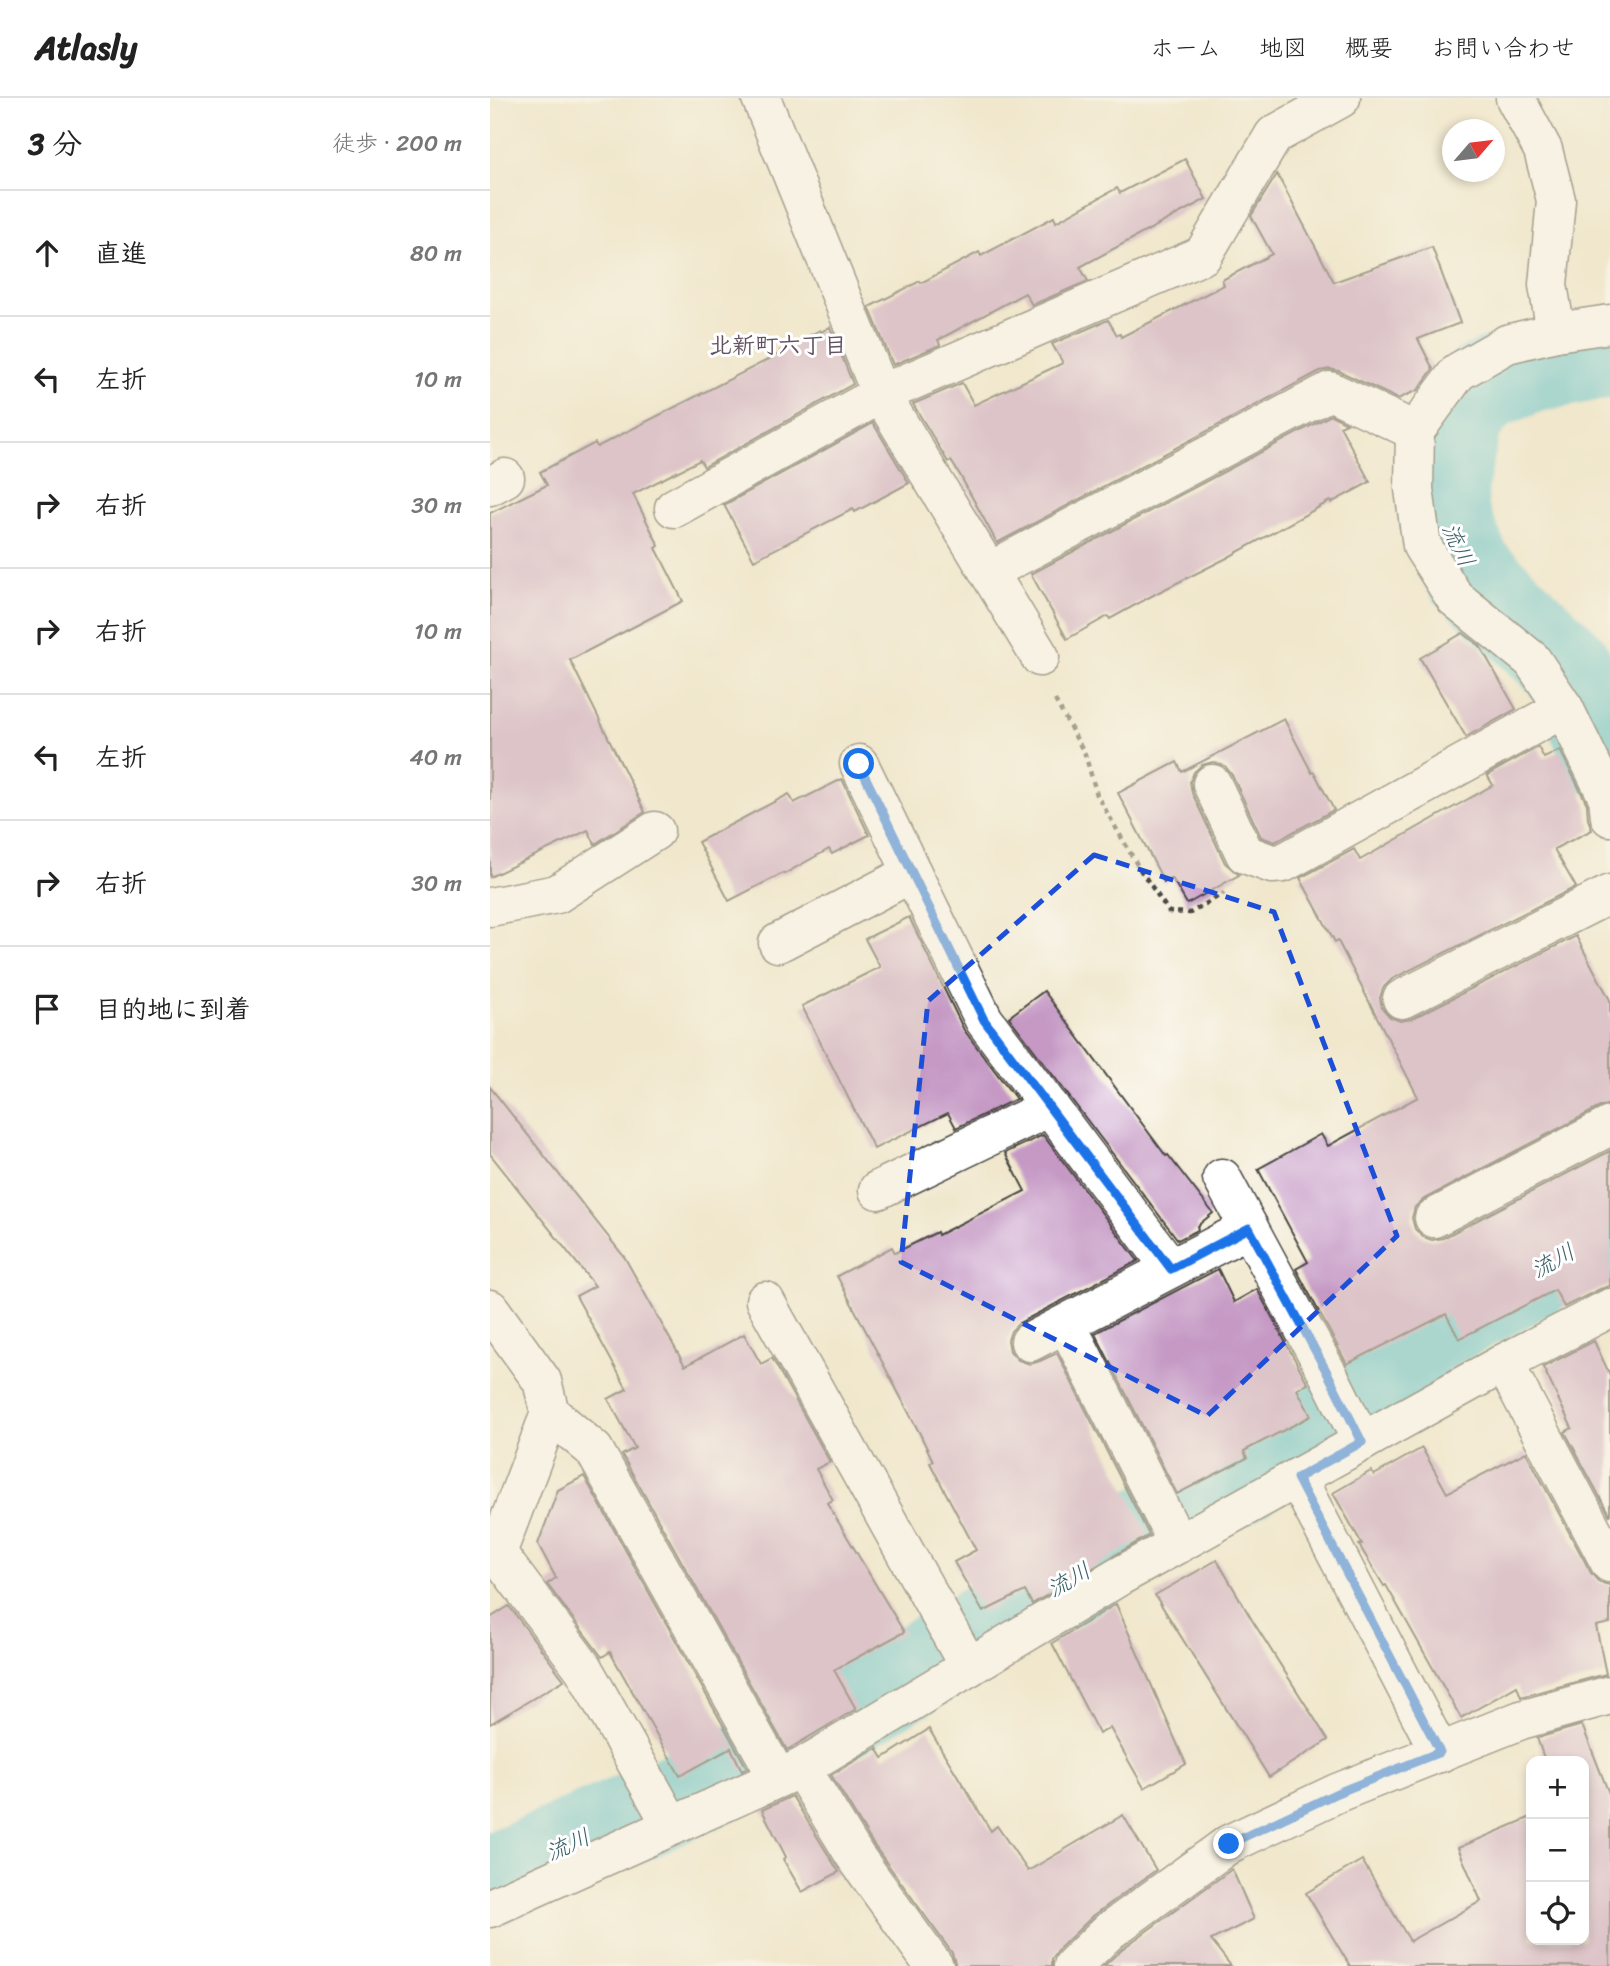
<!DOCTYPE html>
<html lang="ja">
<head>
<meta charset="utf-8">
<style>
	body { margin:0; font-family:Sriracha,"Klee One",sans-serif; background:#f2f2f2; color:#222 }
	.controls { position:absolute; right:21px; bottom:21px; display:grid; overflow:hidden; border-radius:14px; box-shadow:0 4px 10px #0003 }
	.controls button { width:63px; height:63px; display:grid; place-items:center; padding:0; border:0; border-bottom:2px solid #e0e0e0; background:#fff; color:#222; font:35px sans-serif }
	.compass { position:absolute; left:952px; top:21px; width:63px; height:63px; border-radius:50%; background:#fff; box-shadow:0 4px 10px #0003; rotate:62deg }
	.stop { position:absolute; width:21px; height:21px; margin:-16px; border:5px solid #1a73e8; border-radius:50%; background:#fff }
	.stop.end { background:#1a73e8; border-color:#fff; box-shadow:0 2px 7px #0008 }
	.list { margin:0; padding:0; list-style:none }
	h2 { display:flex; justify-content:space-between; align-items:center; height:91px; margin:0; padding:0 28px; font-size:30px }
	h2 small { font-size:23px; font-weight:400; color:#767676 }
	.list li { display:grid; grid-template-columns:46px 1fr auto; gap:21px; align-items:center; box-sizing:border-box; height:126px; padding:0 28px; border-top:2px solid #e0e0e0 }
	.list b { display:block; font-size:26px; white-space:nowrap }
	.list em { font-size:23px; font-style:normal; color:#767676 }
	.icon { flex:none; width:38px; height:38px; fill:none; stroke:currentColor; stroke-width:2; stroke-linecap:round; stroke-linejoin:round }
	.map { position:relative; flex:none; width:1120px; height:1868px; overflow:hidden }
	header { display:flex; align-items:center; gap:42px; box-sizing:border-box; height:98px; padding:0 35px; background:#fff; border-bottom:2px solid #e0e0e0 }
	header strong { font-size:33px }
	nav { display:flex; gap:38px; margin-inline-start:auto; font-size:24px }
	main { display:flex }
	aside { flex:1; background:#fff }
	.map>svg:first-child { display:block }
</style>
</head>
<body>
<header>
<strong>Atlasly</strong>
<nav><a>ホーム</a><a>地図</a><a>概要</a><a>お問い合わせ</a></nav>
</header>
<main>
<aside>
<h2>3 分<small>徒歩 · 200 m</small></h2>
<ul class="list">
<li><svg class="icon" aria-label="ahead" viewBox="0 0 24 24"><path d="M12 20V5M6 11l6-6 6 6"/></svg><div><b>直進</b></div><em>80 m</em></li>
<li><svg class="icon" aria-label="left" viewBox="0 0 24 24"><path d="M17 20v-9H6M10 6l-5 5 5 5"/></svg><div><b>左折</b></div><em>10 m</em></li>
<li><svg class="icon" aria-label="right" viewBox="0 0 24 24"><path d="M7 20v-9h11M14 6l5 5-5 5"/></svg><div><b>右折</b></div><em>30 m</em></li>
<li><svg class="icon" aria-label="right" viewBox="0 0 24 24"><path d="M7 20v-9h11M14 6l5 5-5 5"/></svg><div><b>右折</b></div><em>10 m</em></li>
<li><svg class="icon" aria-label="left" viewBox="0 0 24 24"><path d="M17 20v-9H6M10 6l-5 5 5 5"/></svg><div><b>左折</b></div><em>40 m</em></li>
<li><svg class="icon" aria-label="right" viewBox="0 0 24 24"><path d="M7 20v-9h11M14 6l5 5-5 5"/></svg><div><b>右折</b></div><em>30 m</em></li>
<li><svg class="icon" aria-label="arrive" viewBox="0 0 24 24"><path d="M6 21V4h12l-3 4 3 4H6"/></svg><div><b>目的地に到着</b></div></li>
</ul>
</aside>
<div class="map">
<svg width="1120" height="1868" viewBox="0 0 1120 1868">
	<rect width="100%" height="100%" fill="#fff"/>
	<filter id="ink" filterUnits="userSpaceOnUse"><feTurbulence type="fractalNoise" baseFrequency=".0143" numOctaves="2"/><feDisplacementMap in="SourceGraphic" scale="14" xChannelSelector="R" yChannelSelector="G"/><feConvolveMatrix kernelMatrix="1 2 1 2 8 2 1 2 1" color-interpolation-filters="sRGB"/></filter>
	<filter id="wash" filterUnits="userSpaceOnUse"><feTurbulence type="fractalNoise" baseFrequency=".00686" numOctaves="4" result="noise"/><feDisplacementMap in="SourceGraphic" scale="28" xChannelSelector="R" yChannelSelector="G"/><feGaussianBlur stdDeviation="1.57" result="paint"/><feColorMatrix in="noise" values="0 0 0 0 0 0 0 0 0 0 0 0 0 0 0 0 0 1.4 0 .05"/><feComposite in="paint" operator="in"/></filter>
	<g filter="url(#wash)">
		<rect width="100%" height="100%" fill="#f0e7cc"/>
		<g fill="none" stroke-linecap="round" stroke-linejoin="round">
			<g stroke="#56c2d1" stroke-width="91">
				<polyline points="1120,254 1039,270 993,289 967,319 953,383 953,416 978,473 1076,567 1120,658"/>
				<polyline points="0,1782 131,1725 293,1650 706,1404 894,1297 928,1237 1120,1132"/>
			</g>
		</g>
		<g id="blocks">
			<g fill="#c599c4">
				<polygon points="695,61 716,101 590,169 598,183 542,207 535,195 448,242 450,247 403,267 379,209 430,183 431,185 489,154 491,158 564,119 566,124 627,90 630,95"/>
				<polygon points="787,76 844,184 942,149 970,225 928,241 943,271 928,292 908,301 849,273 840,271 830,273 507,445 470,377 461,363 458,364 423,306 472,285 484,307 573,265 562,246 618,222 627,237 630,236 631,239 734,187 732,182 782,156 761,118"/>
				<polygon points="340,229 363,286 214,369 210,362 143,396 169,448 166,450 193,503 80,562 155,714 105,746 98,732 0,779 0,415 57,387 50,374 105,345 107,349 291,255 290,253 330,232 331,234"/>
				<polygon points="841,317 857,325 850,328 880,384 841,405 840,403 735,461 667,495 620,521 618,518 577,541 541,476"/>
				<polygon points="383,325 419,385 365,414 363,411 264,462 234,407"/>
				<polygon points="973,535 990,548 1026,611 976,639 930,560"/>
				<polygon points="794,621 822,675 824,674 844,712 785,744 771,739 742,677 735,668 723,664 712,667 704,674 700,684 702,695 735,765 749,777 697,806 682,780 674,784 628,695 687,664 692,674"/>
				<polygon points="1048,649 1054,660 1070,652 1097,706 1098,721 1102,732 1064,751 1086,789 902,881 893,890 890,900 892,910 900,919 910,923 921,921 1086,838 1120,902 1120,1006 1110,1009 934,1101 925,1109 922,1120 925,1131 933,1139 942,1142 953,1140 1120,1053 1120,1188 1110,1191 1074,1209 1065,1192 969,1241 956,1216 857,1266 806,1171 818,1164 768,1071 831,1036 838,1048 928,999 848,843 845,844 810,780 864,751 870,762 1003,687 997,677"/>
				<polygon points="352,681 379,737 342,756 339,751 294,776 293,775 239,803 208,744 299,696 304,705"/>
				<polygon points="419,819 474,932 526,1001 466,1030 458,1015 384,1051 312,908 390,869 375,841"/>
				<polygon points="554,893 676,1058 678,1057 723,1115 707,1128 708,1132 688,1142 519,919"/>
				<polygon points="0,989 135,1160 195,1268 254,1236 271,1266 282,1260 340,1364 326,1371 343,1402 337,1405 414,1534 344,1572 366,1611 297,1652 132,1357 145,1350 118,1301 137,1291 86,1198 105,1188 0,1056"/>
				<polygon points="553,1037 648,1163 529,1225 521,1233 518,1242 520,1253 528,1262 540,1266 550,1263 567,1255 659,1437 542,1506 535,1493 493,1514 464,1464 486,1452 440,1365 443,1363 430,1336 347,1178 402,1149 405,1155 447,1134 448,1137 535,1093 515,1055"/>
				<polygon points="728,1171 744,1204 767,1191 818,1286 807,1291 821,1318 754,1353 757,1360 687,1396 605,1235"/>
				<polygon points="1104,1243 1120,1277 1120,1418 1075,1334 1082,1330 1053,1269"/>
				<polygon points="932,1350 957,1395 1036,1354 1101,1475 1109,1484 1120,1487 1120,1525 1106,1528 1116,1576 1031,1599 1027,1588 971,1620 896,1487 894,1488 869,1447 872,1446 843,1395 881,1373 884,1377"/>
				<polygon points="94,1378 257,1670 252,1673 241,1650 190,1678 120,1554 112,1559 57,1486 66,1480 48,1446 68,1392"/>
				<polygon points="727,1462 762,1522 838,1642 779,1679 665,1497"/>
				<polygon points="626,1506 696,1666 654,1690 620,1630 609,1636 562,1545"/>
				<polygon points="19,1508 74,1582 0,1626 0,1520"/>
				<polygon points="1092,1627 1120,1698 1120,1868 860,1868 816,1795 872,1762 920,1843 991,1803 968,1750 1041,1719 1041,1842 1094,1842 1094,1663 1055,1663 1047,1640"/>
				<polygon points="439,1631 501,1733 507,1728 538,1773 633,1717 666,1772 603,1818 568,1852 562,1861 562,1868 466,1868 462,1855 383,1746 341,1677 387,1650 393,1660"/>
				<polygon points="302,1698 349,1774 312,1794 293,1761 296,1759 272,1712"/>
				<polygon points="742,1771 764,1821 721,1842 741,1868 614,1868 632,1851"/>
			</g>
		</g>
	</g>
	<g filter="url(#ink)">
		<use href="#blocks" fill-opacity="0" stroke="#494743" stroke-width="2"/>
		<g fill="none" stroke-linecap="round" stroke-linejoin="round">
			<g stroke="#494743" stroke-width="41">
				<g id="minor">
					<polyline points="271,0 391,296 550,559"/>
					<polyline points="1025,0 1053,52 1066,102 1058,187 1066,234"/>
					<polyline points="1120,226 1066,234 1017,246 968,274 925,333 924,391 932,448 965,500 1042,562 1074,610 1118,700 1120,719"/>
					<polyline points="0,388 15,380"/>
					<polyline points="184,410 391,296 713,157 784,37 851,0"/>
					<polyline points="517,464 840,293 925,333"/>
					<polyline points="369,666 494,922 681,1170"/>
					<polyline points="722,686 755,756 782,766 793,765 1074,610"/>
					<polyline points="0,809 67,796 165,733"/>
					<polyline points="288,845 422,775"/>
					<polyline points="912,901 1120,796"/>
					<polyline points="732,1080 840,1280 872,1344"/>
					<polyline points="388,1092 560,1009"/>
					<polyline points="944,1120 1120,1028"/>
					<polyline points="275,1203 479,1569"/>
					<polyline points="0,1211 52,1283 60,1315 7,1455 93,1570 182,1728"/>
					<polyline points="583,1239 688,1446"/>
					<polyline points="540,1244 759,1130"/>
					<polyline points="1014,1265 1120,1465"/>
					<polyline points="60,1315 104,1352 288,1680"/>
					<polyline points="807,1380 950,1655"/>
					<polyline points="311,1670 365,1758 444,1868"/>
					<polyline points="0,1810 311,1670 630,1478 1014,1265 1120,1210"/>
					<polyline points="583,1868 618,1834 739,1746 847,1695 1031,1622 1120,1597"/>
				</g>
			</g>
			<polyline stroke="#494743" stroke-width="4.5" stroke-dasharray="5 5" stroke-linecap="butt" points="565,602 595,656 607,697 649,770 679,814 700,815 734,795"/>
			<use href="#minor" stroke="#fff" stroke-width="38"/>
		</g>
	</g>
	<g fill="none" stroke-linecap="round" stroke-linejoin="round" filter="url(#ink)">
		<polyline stroke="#1a73e8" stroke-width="9" points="369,666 494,922 681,1171 759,1130 840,1280 872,1344 807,1380 950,1654 847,1695 739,1746"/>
	</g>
	<path d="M0 0H1120V1868H0ZM604,757L784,814L907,1138L717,1318L411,1164L438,903Z" fill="#f0e7cc" fill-opacity=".55" fill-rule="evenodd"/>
	<path fill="none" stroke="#1d4ed8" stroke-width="5" stroke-dasharray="14 9" stroke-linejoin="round" d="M604,757L784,814L907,1138L717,1318L411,1164L438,903Z"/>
	<g text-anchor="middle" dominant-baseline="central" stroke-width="6" stroke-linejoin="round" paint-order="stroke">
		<g font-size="23" font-weight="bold" fill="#615261" stroke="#fff">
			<text x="288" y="247">北新町六丁目</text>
		</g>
		<g font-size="23" font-style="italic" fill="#3a6065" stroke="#fff">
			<text transform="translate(968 447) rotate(64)">流川</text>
			<text transform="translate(1063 1163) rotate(-29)">流川</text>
			<text transform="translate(579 1482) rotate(-30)">流川</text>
			<text transform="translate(78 1747) rotate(-24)">流川</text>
		</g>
	</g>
</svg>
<div class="controls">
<button>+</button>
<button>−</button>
<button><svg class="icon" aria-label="locate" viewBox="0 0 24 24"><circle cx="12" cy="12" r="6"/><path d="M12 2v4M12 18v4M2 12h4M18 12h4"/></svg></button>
</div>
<svg class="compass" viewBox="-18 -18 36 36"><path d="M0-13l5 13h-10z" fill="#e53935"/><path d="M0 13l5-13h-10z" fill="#767676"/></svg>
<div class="stop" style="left:369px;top:666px"></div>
<div class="stop end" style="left:739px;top:1746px"></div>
</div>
</main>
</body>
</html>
